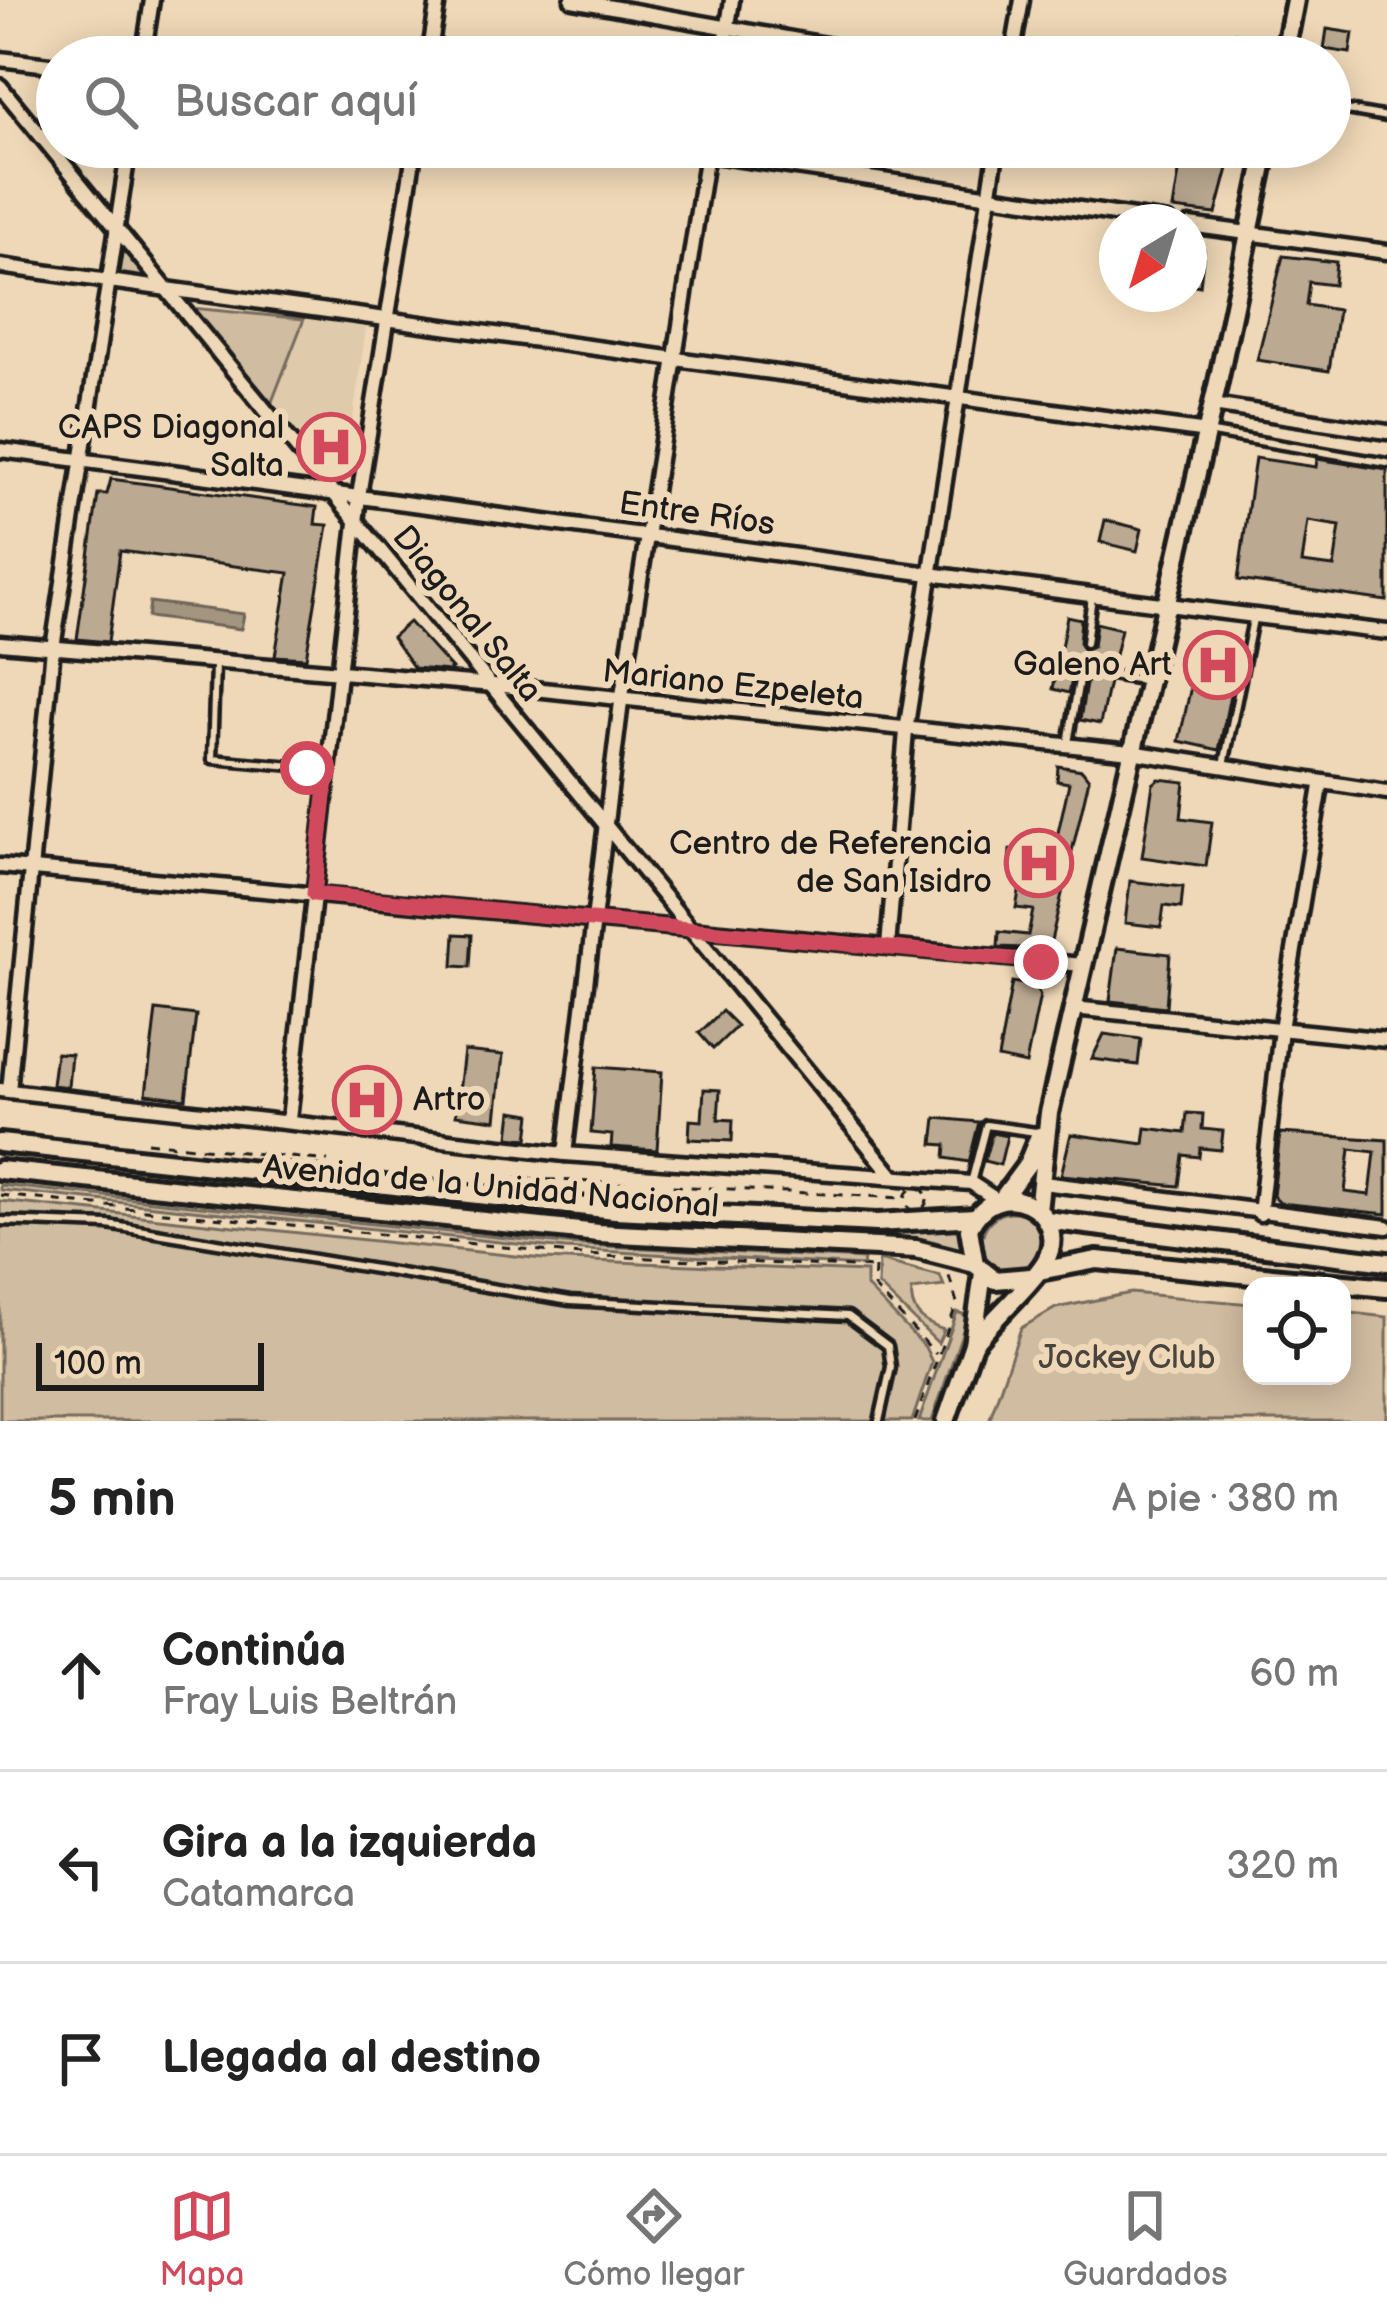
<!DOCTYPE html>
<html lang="es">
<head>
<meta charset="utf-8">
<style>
	body { margin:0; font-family:"Balsamiq Sans",sans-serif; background:#f2f2f2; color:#222 }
	.controls { position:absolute; right:36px; bottom:36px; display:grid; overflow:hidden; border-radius:24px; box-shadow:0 6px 30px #0003 }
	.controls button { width:108px; height:108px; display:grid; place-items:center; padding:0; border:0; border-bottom:3px solid #e0e0e0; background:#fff; color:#222; font:60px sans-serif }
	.compass { position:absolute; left:1099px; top:204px; width:108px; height:108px; border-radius:50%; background:#fff; box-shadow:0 6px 30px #0003; rotate:218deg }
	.scale { position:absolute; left:36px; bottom:30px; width:228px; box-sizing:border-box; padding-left:12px; border:6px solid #1c1c1c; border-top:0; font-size:33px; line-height:42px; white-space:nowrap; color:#1c1c1c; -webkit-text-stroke:9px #efd8b7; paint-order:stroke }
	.stop { position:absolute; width:36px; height:36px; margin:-27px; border:9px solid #d1495b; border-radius:50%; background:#fff }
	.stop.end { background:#d1495b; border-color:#fff; box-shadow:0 3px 12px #0008 }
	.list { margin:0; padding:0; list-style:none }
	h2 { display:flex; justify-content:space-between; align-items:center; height:156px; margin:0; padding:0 48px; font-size:51px }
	h2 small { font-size:39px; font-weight:400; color:#767676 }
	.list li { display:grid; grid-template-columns:78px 1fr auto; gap:36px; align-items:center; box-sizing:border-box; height:192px; padding:0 48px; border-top:3px solid #e0e0e0 }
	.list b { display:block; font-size:45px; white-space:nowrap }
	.list p { margin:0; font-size:39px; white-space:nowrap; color:#767676 }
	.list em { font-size:39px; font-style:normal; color:#767676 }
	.icon { flex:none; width:66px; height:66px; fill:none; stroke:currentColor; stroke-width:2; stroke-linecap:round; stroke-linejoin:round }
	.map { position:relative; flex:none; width:1387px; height:1421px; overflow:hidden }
	.search { position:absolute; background:#fff; box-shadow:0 6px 30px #0003; left:36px; right:36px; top:36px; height:132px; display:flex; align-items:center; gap:30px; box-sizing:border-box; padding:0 42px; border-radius:66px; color:#767676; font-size:45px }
	.sheet { height:732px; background:#fff }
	nav { display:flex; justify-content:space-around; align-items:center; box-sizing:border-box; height:168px; border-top:3px solid #e0e0e0; background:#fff; font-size:33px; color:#767676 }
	nav a { display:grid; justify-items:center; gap:6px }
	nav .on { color:#d1495b }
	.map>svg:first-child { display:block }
</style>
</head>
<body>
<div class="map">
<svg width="1387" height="1421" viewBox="0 0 1387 1421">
	<rect width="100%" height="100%" fill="#efd8b7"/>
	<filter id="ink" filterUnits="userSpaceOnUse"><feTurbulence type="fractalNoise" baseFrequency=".00833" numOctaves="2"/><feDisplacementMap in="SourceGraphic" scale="24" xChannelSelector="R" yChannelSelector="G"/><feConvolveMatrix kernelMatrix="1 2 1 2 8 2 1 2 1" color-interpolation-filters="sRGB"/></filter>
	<g filter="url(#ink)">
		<polygon fill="#dfcaac" points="304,319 366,328 344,481 337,484 271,404"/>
		<g fill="#d0bca0" stroke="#766c5e" stroke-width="3">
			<polygon points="116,227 166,289 107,280"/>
			<polygon points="192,308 304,319 271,404"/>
			<polygon points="0,1152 327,1186 868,1227 867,1238 623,1227 0,1164"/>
			<polygon points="0,1185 564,1244 864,1259 863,1266 565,1249 0,1190"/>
			<polygon points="0,1201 543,1259 866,1272 866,1286 925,1347 932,1362 912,1421 0,1421"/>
			<circle cx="1012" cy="1242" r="30"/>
			<polygon points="964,1222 962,1254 928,1242 882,1238 883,1229"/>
			<path d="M879,1260L940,1276L944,1286L912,1290C909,1313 925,1324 944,1330L938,1343L878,1285Z"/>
			<polygon points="1131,1293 1252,1304 1252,1376 1342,1376 1342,1312 1387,1317 1387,1421 989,1421 1021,1328 1056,1308"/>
			<polygon points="957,1312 968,1316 932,1421 919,1421"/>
		</g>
		<polygon fill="#a49580" stroke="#6e6558" stroke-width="3" points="150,602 244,614 241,629 148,617"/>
		<g fill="#bba991" stroke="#1c1c1c" stroke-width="3" fill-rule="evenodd">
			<polygon points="1327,29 1353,33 1350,53 1324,49"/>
			<polygon points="1235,33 1253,36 1250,57 1231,57"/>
			<polygon points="1183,148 1231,157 1216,214 1173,209"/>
			<polygon points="1189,248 1204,250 1200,286 1189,284"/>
			<polygon points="1283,256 1336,262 1334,285 1309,282 1306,305 1338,310 1329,371 1257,360"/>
			<path d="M1255,458L1316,467L1317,459L1387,470V601L1238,580ZM1308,521L1340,526L1334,567L1302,563Z"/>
			<polygon points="111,479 317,507 315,524 328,525 306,658 275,656 289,573 120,551 108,642 77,639 98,494 107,494"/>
			<polygon points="1105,520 1142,529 1137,551 1100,542"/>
			<polygon points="1067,616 1081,619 1079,643 1084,650 1093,647 1096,623 1121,629 1112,668 1104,673 1109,682 1100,724 1080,720 1087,678 1097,674 1094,665 1076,663 1069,693 1053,689"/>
			<polygon points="409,622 452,669 449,671 414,668 392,637"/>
			<polygon points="1202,636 1240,645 1219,750 1179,741"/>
			<polygon points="1058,766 1082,770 1089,779 1049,949 998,947 999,932 1028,935 1033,910 1016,908 1023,870 1009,868 1010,850 1053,855 1069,783 1057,781"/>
			<polygon points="1159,779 1185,782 1181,818 1212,822 1206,866 1142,857 1153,784"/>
			<polygon points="1130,881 1183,887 1181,908 1164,906 1161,927 1125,923"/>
			<polygon points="455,934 472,935 470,967 453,966"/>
			<polygon points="1117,948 1170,954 1166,1007 1110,1001"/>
			<polygon points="1012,982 1035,986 1040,995 1026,1064 998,1058"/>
			<polygon points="156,1010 196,1015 186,1099 146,1094"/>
			<polygon points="722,1011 737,1026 713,1049 699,1033"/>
			<polygon points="1104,1034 1141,1039 1138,1065 1092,1059"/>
			<polygon points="464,1051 503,1055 496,1120 456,1115"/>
			<polygon points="56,1053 71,1054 68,1087 52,1085"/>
			<polygon points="596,1067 662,1072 657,1150 611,1147 612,1135 591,1133"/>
			<polygon points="359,1076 377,1078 374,1116 355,1114"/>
			<polygon points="704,1089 720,1090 718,1119 733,1120 732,1141 689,1139 690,1120 702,1121"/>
			<polygon points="512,1111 531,1114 528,1139 509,1137"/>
			<polygon points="1187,1113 1203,1114 1202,1129 1223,1131 1221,1150 1200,1148 1199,1157 1183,1155 1179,1186 1061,1175 1071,1134 1144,1144 1146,1128 1185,1133"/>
			<polygon points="936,1118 979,1122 969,1162 945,1158 946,1145 933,1144"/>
			<polygon points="992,1133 1007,1136 1000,1165 984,1161"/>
			<path d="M1280,1133L1387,1140V1214L1280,1203L1273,1196ZM1350,1149L1375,1152L1370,1195L1345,1192Z"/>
		</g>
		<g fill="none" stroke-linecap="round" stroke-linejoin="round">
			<g stroke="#1c1c1c" stroke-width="15">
				<g id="lane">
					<polyline points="1330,107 1387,117"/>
					<polyline points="1207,432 1387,463"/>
					<polyline points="1086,643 1092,596"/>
					<polyline points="215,665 212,759 328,769"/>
					<polyline points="1111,675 1148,681"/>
					<polyline points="1068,743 1081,669 1090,671"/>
					<polyline points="1224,765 1253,619"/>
					<polyline points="971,1183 986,1125 1036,1132"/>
					<polyline points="0,1221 108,1225 570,1301 848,1316 888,1346 891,1367 879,1421"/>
				</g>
			</g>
			<g stroke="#1c1c1c" stroke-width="21">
				<g id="street">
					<polyline points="572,0 894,57"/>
					<polyline points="143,57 152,0"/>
					<polyline points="429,57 438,0"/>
					<polyline points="723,57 732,0"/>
					<polyline points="1012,57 1022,0"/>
					<polyline points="0,59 57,66"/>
					<polyline points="0,86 893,1176"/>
					<polyline points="659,147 1168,222"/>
					<polyline points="1189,225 1387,252"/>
					<path d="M0,266C403,319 805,376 1207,432"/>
					<polyline points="1213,405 1387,432"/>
					<path d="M0,450C463,508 924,577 1387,632"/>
					<polyline points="0,643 505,686 1131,752 1387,792"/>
					<polyline points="0,866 1083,965"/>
					<polyline points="888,947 906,731 997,147"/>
					<polyline points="1073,1008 1387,1040"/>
					<polyline points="0,1090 565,1154 971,1183 997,1200"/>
					<polyline points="9,1091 53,648 129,147"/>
					<polyline points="289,1119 359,496 415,147"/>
					<polyline points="565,1154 621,702 708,147"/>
					<polyline points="1043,1183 1387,1227"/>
					<polyline points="1260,1214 1281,1029 1321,786"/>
				</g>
			</g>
			<g stroke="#1c1c1c" stroke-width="26">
				<g id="secondary">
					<polyline points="1284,57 1295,0"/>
					<polyline points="0,1143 615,1210 877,1223 975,1217"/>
					<polyline points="0,1170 598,1233 916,1249 975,1264"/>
					<polyline points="1002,1199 1027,1165 1039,1136"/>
					<polyline points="1038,1210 1049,1113 1218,382 1267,147"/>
					<polyline points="1046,1220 1387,1262"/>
					<polyline points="1039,1271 1097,1260 1387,1288"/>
					<path d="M973,1344C991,1321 1035,1281 1046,1260C1072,1211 997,1169 969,1229L975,1264L995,1280L1030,1277"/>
					<polyline points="946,1421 973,1344 983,1273"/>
				</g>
			</g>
			<g stroke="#1c1c1c" stroke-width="3" stroke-dasharray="9 9" stroke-linecap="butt">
				<polyline points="147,1142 328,1161"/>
				<polyline points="457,1175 904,1198"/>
				<circle cx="916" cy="1199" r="11"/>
				<polyline points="0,1195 581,1255 875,1268"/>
				<polyline points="875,1268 874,1287 936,1354"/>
				<polyline points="915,1421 957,1303 949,1276"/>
			</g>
			<use href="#lane" stroke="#efd8b7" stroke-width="6"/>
			<use href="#street" stroke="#efd8b7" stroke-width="12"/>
			<use href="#secondary" stroke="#efd8b7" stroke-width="16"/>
		</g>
	</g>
	<g fill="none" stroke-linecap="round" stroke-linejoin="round" filter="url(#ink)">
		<polyline stroke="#d1495b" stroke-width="15" points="307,768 328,769 314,894 1041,962"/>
	</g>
	<defs>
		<g id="hospital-ring" transform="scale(3.45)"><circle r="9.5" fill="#efd8b7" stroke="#d1495b" stroke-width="1.5"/><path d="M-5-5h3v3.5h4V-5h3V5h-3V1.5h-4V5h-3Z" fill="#d1495b"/></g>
	</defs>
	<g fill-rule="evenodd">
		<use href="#hospital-ring" x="331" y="447"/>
		<use href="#hospital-ring" x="1218" y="665"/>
		<use href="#hospital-ring" x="1039" y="863"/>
		<use href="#hospital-ring" x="367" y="1100"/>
	</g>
	<g text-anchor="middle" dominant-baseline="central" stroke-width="12" stroke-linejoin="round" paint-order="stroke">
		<g font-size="33" fill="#1c1c1c" stroke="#efd8b7" text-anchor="end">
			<text x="284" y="428">CAPS Diagonal<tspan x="284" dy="38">Salta</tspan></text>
			<text x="1172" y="665">Galeno Art</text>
			<text x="992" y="844">Centro de Referencia<tspan x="992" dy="38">de San Isidro</tspan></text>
			<text x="413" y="1100" text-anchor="start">Artro</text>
		</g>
		<g font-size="33" fill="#1c1c1c" stroke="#efd8b7">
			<text transform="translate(697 514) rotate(8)">Entre Ríos</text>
			<text transform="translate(467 614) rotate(51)">Diagonal Salta</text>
			<text transform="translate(733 685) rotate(6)">Mariano Ezpeleta</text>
			<text transform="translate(491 1187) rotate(5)">Avenida de la Unidad Nacional</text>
		</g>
		<g font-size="33" fill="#49443d" stroke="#efd8b7">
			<text x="1127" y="1358">Jockey Club</text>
		</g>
	</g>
</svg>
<div class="controls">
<button><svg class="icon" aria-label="locate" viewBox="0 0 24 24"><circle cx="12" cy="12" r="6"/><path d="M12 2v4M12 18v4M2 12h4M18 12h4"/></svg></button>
</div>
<svg class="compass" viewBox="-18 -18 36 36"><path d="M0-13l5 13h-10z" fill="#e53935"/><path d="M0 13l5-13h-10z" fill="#767676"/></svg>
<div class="scale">100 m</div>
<div class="stop" style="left:307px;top:768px"></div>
<div class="stop end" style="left:1041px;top:962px"></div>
<div class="search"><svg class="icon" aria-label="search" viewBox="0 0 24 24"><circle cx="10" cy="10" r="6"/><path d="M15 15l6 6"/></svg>Buscar aquí</div>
</div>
<section class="sheet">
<h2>5 min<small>A pie · 380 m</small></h2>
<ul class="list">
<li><svg class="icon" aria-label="ahead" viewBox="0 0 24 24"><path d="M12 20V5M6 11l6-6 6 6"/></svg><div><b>Continúa</b><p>Fray Luis Beltrán</p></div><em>60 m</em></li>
<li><svg class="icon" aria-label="left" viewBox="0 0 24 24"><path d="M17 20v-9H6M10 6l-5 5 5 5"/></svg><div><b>Gira a la izquierda</b><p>Catamarca</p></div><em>320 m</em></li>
<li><svg class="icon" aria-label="arrive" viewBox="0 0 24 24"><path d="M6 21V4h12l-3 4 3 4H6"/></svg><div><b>Llegada al destino</b></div></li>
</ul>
</section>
<nav>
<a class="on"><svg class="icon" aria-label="map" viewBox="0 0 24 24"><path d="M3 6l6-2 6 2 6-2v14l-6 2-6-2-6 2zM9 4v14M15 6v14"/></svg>Mapa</a>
<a><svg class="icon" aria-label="directions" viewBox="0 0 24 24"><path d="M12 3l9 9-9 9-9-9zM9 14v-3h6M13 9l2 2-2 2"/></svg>Cómo llegar</a>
<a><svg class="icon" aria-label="saved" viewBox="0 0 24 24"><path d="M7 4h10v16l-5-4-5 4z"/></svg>Guardados</a>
</nav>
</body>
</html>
